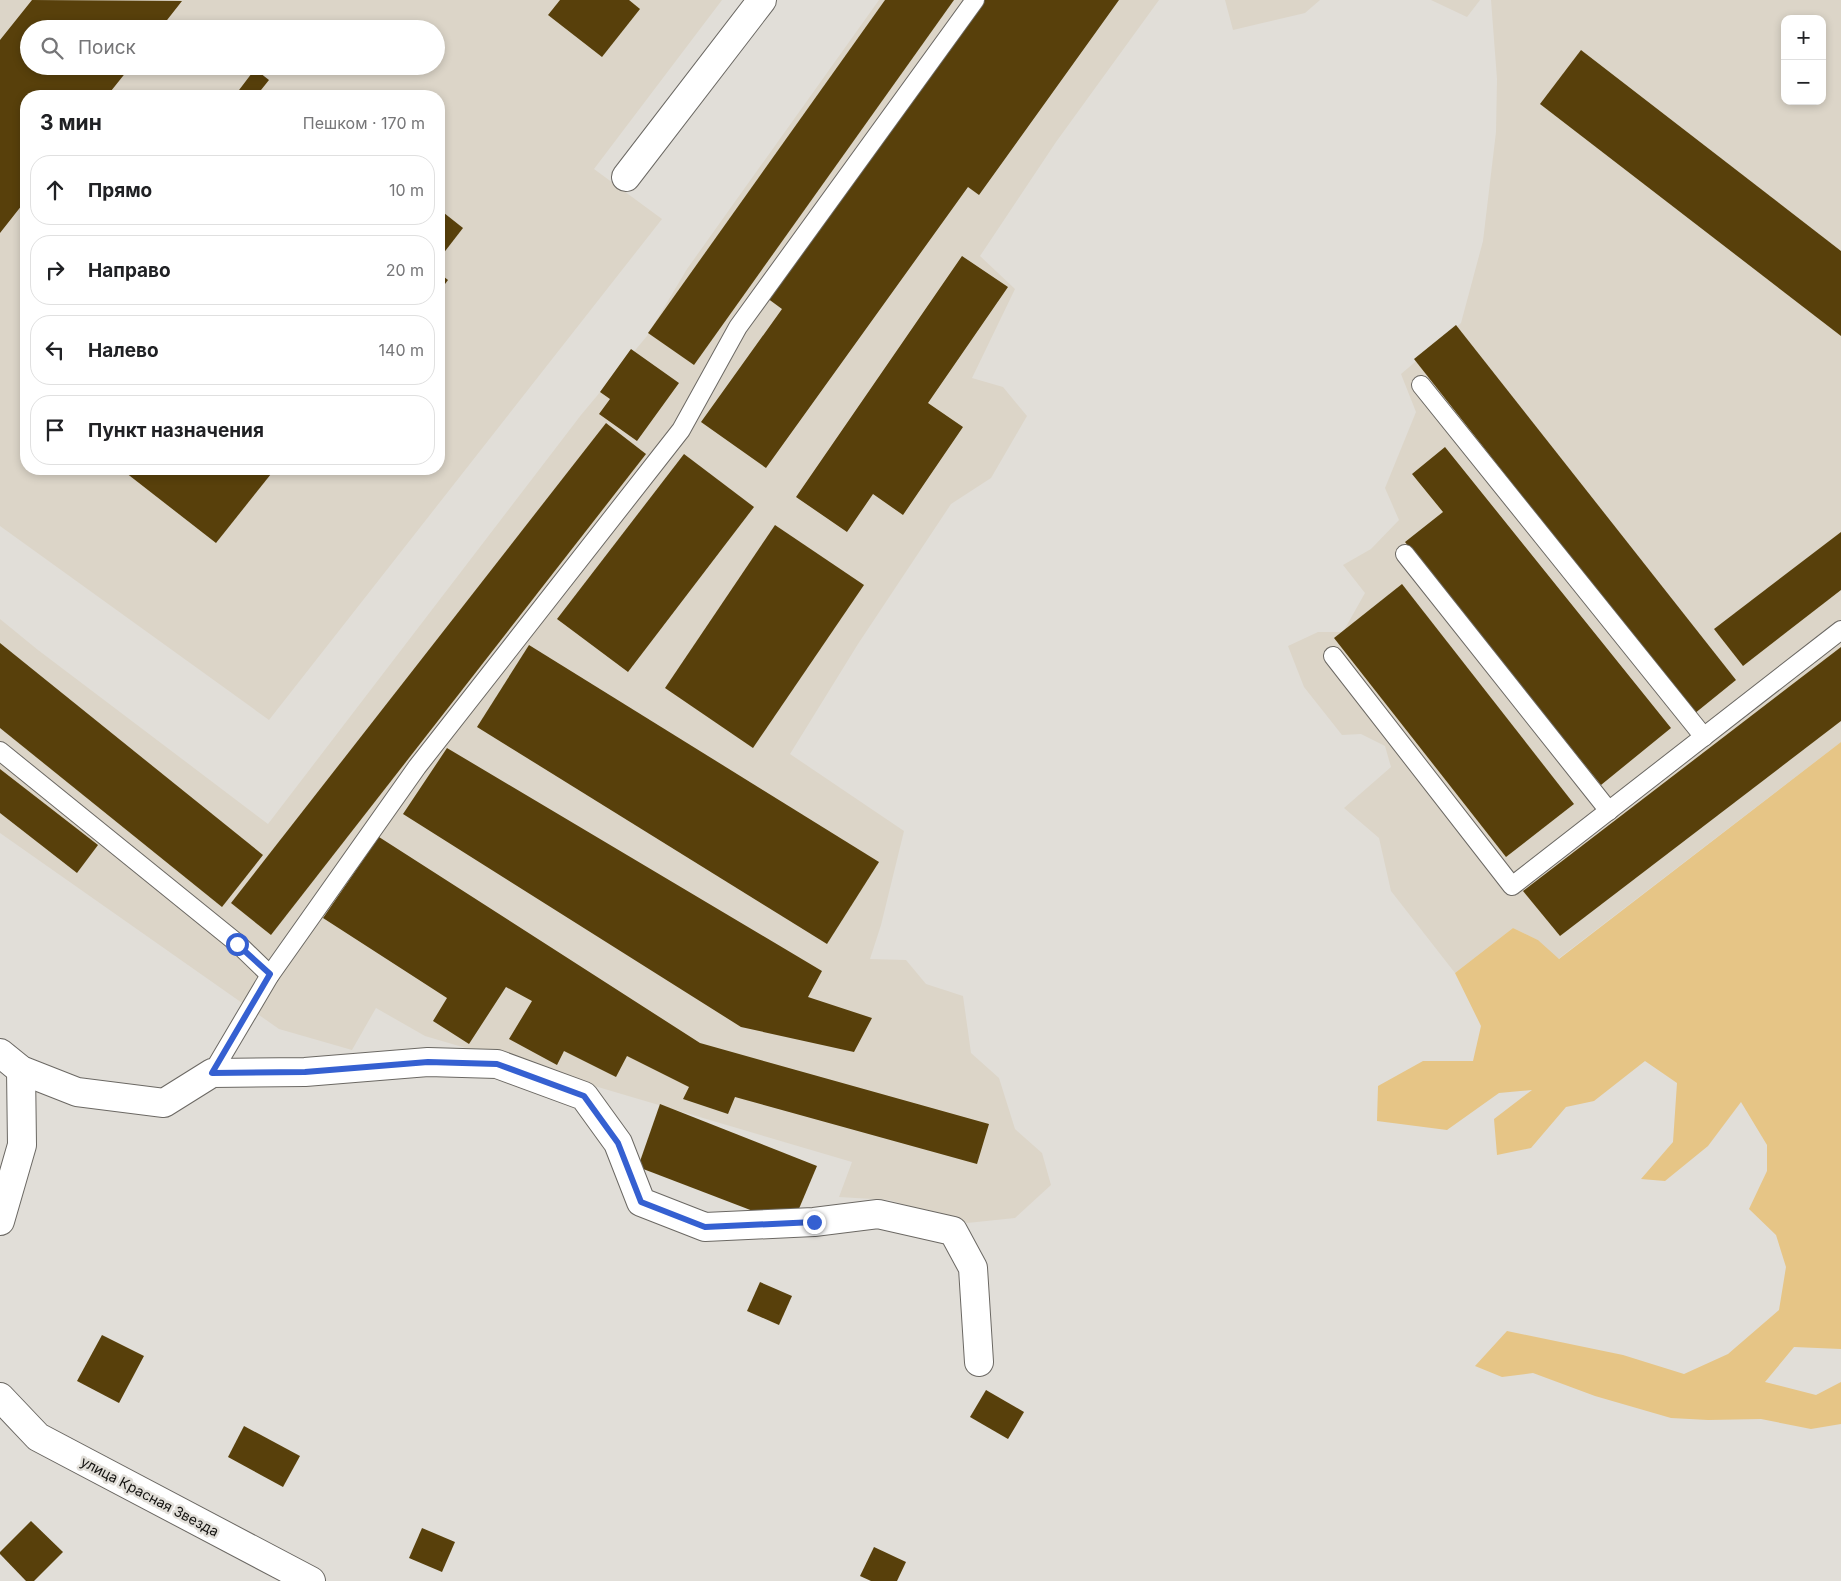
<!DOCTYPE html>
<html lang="ru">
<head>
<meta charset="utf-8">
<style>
	body { margin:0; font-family:Inter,sans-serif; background:#f2f2f2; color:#202124 }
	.controls { position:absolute; right:15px; top:15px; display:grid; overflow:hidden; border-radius:10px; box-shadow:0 2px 8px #0003 }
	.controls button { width:45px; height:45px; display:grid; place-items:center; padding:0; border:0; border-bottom:1px solid #e0e0e0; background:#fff; color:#202124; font:25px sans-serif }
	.stop { position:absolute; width:15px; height:15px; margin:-11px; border:4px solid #3560d1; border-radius:50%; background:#fff }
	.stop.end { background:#3560d1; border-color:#fff; box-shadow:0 1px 5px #0008 }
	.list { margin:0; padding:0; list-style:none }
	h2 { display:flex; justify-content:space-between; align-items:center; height:65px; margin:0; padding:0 20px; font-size:21px }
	h2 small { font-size:16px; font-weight:400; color:#757577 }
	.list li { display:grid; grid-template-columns:32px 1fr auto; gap:15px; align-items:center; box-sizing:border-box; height:70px; margin:0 10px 10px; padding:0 10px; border:1px solid #e0e0e0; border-radius:20px }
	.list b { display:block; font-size:19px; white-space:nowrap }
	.list em { font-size:16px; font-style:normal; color:#757577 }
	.icon { flex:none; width:28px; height:28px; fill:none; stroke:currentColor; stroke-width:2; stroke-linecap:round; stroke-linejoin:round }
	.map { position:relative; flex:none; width:1841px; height:1581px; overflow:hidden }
	.search { position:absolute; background:#fff; box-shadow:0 2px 8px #0003; left:20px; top:20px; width:425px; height:55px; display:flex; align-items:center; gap:12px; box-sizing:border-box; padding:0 18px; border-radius:28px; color:#757577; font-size:19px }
	.panel { position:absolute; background:#fff; box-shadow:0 2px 8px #0003; left:20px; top:90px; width:425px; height:385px; border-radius:20px }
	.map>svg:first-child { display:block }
</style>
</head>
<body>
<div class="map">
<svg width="1841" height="1581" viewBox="0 0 1841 1581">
	<rect width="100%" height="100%" fill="#e1ded8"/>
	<g fill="#dcd5c8" fill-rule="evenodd">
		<path d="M0,0H722L594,169L662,219L269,720L0,526ZM29,29H436V66H29ZM26,96H439V469H26Z"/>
		<polygon points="879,0 1159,0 1056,142 980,256 1015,289 972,378 1003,387 1027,416 991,478 951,504 858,644 790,754 904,831 881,925 870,959 906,960 926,984 963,996 971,1053 999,1078 1015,1129 1042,1153 1051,1185 1015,1218 967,1223 889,1200 839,1197 852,1162 425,1036 376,1008 352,1050 279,1029 0,833 0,619 38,650 268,824 581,415 647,336 687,269"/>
		<polygon points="1225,0 1320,0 1305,13 1233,30"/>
		<polygon points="1431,0 1480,0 1467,17"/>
		<path d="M1491,0H1841V742L1558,959L1538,940L1513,928L1455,973L1391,891L1379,838L1344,808L1391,767L1385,746L1361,734L1342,735L1304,687L1288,646L1318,632H1343L1365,593L1343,565L1371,549L1399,520L1385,488L1416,412L1401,374L1461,323L1483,241L1496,132L1497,79ZM1785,19H1822V101H1785Z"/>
	</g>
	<polygon fill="#e6c586" points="1841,742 1841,1349 1794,1347 1765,1382 1816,1395 1841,1382 1841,1424 1811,1429 1761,1419 1708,1420 1671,1418 1595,1396 1533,1373 1502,1377 1475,1366 1507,1331 1623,1355 1684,1374 1728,1354 1779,1310 1786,1267 1776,1235 1749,1209 1767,1171 1767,1145 1741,1102 1708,1146 1665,1181 1641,1179 1673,1142 1677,1083 1645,1061 1594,1101 1566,1107 1531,1148 1497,1155 1494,1119 1532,1090 1499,1093 1447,1130 1377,1121 1378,1086 1423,1061 1473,1061 1481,1026 1455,973 1513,928 1538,940 1559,959"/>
	<g fill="#58400b">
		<polygon points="32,0 182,1 160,29 29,29 29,66 131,66 107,96 26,96 26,200 0,233 0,40"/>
		<polygon points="560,0 629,0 640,9 602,57 548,15"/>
		<polygon points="885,0 954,0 694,365 648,333"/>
		<polygon points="982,0 1119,0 979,195 968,187 766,468 701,422 782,309 767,298"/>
		<polygon points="1581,50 1841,251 1841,336 1540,104"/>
		<polygon points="255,69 269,80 261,90 269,96 238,96 236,94"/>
		<polygon points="439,209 463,228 439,259"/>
		<polygon points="962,256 1008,287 928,403 963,427 903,515 873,494 847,532 796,497"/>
		<polygon points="439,273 448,280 439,292"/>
		<polygon points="1456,325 1736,680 1694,714 1414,359"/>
		<polygon points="631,349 679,383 637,441 599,414 610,399 600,392"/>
		<polygon points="606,423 646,454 271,935 231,903"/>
		<polygon points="1445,447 1671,728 1601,785 1405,542 1443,512 1412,474"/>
		<polygon points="684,454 754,507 628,672 557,619"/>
		<polygon points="121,469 275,469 216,543"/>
		<polygon points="775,525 864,585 753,748 665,688"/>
		<polygon points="1841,532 1841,590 1743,666 1714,629"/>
		<polygon points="1402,584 1574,804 1506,857 1334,638"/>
		<polygon points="0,643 263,855 222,907 0,728"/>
		<polygon points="529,645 879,862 827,944 477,727"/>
		<polygon points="1841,647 1841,721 1560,936 1523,891"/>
		<polygon points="447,748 822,971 808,997 872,1018 854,1052 741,1027 403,814"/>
		<polygon points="0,769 98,845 77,873 0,813"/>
		<polygon points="379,837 700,1043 989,1124 977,1164 735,1097 728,1114 683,1099 689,1087 627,1056 616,1077 564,1051 557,1065 509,1039 532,1001 506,987 469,1044 433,1021 447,998 323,918"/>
		<polygon points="660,1104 817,1166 798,1211 753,1211 638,1167"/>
		<polygon points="760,1282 792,1296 779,1325 747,1311"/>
		<polygon points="102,1335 144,1356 119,1403 77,1381"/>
		<polygon points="986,1390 1024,1412 1008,1439 970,1417"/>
		<polygon points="244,1426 300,1456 283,1487 228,1457"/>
		<polygon points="31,1521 63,1552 34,1581 26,1581 0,1554 0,1552"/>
		<polygon points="422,1528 455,1542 442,1572 409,1558"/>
		<polygon points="874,1547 906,1562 897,1581 871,1581 860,1576"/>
	</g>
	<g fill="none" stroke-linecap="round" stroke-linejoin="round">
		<g stroke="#6b6863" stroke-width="20">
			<g id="lane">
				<polyline points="1421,385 1704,737"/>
				<polyline points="1405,554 1609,811"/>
				<polyline points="1333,656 1512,886 1841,630"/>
				<polyline points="0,751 237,943 270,975"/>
				<polyline points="212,1073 270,975 417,767 681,430 738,327 975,0"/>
			</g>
		</g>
		<g stroke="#6b6863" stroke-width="30">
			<g id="street">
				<polyline points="626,177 762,0"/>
				<polyline points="0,1053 21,1070 77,1092 164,1103 212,1073 305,1072 428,1062 497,1064 584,1096 618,1143 641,1202 705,1227 814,1222 878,1214 953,1231 973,1268 979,1362"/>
				<polyline points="0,1221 22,1145 21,1070"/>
				<polyline points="0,1397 38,1437 311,1581"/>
			</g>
		</g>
		<use href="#lane" stroke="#fff" stroke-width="18"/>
		<use href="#street" stroke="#fff" stroke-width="28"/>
	</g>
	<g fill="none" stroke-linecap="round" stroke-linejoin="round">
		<polyline stroke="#3560d1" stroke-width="6" points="237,944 270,974 212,1073 305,1072 428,1062 497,1064 584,1096 618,1143 641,1202 705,1227 814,1222"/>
	</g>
	<g text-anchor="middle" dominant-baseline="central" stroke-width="5" stroke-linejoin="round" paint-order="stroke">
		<g font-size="14" fill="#131210" stroke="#e1ded8">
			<text transform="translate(150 1496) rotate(28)">улица Красная Звезда</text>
		</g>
	</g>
</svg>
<div class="controls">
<button>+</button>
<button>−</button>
</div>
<div class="stop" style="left:237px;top:944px"></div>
<div class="stop end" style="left:814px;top:1222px"></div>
<div class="search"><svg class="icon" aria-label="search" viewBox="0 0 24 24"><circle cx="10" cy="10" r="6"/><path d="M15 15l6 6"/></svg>Поиск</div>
<section class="panel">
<h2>3 мин<small>Пешком · 170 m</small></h2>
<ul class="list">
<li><svg class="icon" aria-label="ahead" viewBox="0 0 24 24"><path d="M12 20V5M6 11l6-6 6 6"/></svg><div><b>Прямо</b></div><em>10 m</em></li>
<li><svg class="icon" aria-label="right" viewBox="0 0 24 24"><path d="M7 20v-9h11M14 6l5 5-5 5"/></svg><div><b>Направо</b></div><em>20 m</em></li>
<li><svg class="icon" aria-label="left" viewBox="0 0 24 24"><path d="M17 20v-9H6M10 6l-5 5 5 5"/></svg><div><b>Налево</b></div><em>140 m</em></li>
<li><svg class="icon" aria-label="arrive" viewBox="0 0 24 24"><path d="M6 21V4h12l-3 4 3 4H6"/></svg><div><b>Пункт назначения</b></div></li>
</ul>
</section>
</div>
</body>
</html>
